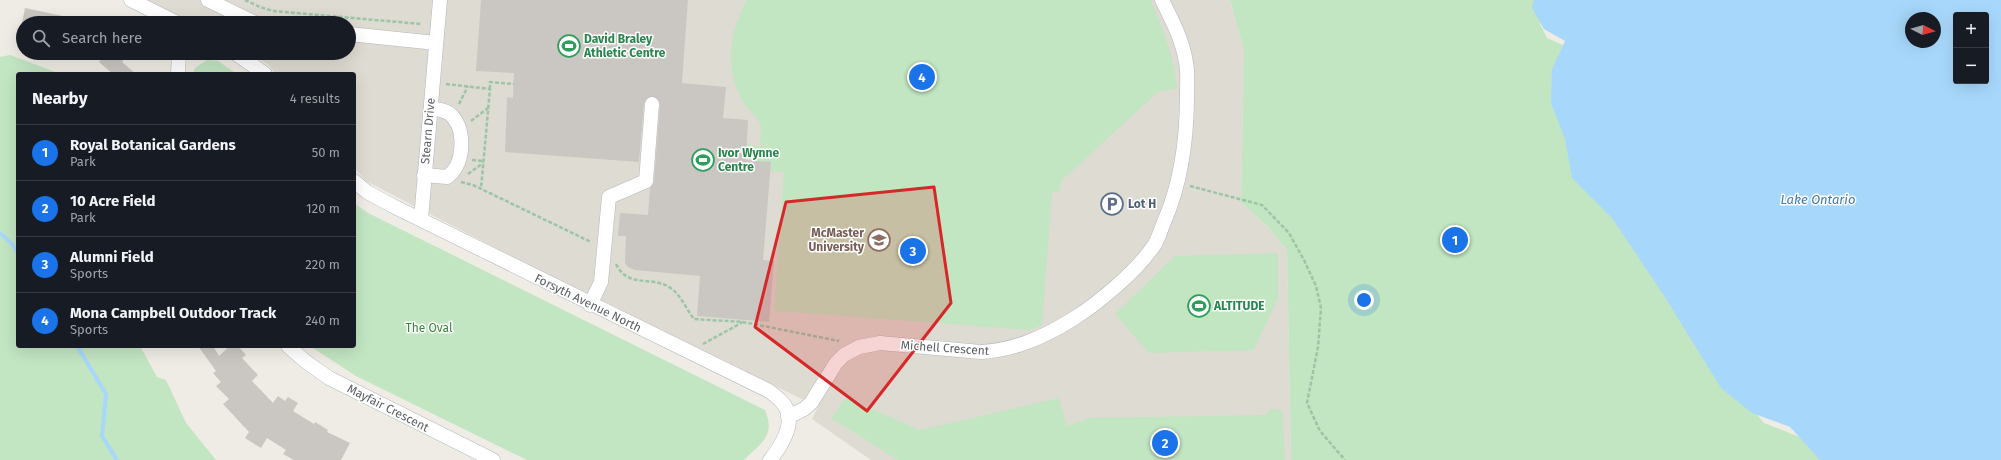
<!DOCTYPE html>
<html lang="en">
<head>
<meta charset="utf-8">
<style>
	body { margin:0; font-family:"Fira Sans",sans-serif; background:#242831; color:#f1f3f6 }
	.controls { position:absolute; right:12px; top:12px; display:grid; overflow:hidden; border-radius:4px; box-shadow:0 4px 16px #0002 }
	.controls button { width:36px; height:36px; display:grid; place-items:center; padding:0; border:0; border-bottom:1px solid #363941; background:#171b24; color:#f1f3f6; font:20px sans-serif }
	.compass { position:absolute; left:1905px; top:12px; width:36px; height:36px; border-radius:50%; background:#171b24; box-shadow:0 4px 16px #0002; rotate:96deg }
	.you { position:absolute; left:1364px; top:300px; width:14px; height:14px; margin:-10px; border:3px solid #fff; border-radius:50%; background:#1a73e8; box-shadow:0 0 0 6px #1a73e833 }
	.badge { display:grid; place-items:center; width:26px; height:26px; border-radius:50%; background:#1a73e8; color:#fff; font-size:13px; font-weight:700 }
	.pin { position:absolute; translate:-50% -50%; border:2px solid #fff; box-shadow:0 1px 4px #0006 }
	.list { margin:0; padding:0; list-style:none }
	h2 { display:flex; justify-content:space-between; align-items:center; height:52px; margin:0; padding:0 16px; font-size:17px }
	h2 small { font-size:13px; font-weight:400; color:#9ea1a6 }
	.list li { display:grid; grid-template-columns:26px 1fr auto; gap:12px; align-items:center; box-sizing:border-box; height:56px; padding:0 16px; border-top:1px solid #363941 }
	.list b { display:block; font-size:15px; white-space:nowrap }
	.list p { margin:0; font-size:13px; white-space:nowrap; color:#9ea1a6 }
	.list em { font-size:13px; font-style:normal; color:#9ea1a6 }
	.icon { flex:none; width:22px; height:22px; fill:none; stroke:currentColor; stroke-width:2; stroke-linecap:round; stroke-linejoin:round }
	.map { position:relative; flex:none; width:2001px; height:460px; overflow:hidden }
	.search { position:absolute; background:#171b24; box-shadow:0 4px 16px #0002; left:16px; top:16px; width:340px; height:44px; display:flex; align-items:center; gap:10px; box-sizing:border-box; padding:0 14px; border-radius:22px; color:#9ea1a6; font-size:15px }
	.panel { position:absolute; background:#171b24; box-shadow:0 4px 16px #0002; left:16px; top:72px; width:340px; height:276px; border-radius:4px }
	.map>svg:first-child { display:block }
</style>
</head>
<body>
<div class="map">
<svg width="2001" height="460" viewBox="0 0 2001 460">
	<rect width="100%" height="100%" fill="#eeece4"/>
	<polygon fill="#dedbd2" points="147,0 1230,0 1244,51 1241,202 1270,229 1287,250 1291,460 871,460 812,419 818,407 521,261 366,181 354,167 354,74 276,74 268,64 247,53 349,53 349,23 190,23"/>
	<g fill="#c2e5c2">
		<path d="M747,0H1151C1163,31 1174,55 1177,88L1158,92L1061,181L1060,191L1052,192L1042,325L1030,330L774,311L784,172L770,171L771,162L736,159L737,143L760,146C760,140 762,130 760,124C758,117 747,109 743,102C724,69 729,32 747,0Z"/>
		<polygon points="1230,0 1548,0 1543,19 1540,24 1547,38 1576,51 1740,395 1764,423 1802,438 1822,460 1291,460 1287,250 1270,229 1241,202 1244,51"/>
		<polygon points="10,55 61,74 18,74 18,346 140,346 157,377 166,380 186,423 216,460 0,460 0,57"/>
		<polygon points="207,60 218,61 237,74 193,74 195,68"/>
		<path d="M354,203L368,213L765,410C776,436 761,443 744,460H527L356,376L310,346H354Z"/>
		<polygon points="1278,253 1278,298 1254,350 1149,353 1115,314 1175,256"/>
		<polygon points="846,398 920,430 1059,398 1067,426 1089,418 1265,415 1270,409 1282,410 1285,460 898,460 831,418"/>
	</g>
	<path fill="#a7d8fb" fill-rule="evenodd" d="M1534,0H2001V460H1820L1790,427L1752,413L1721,388L1663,294L1612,218L1572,178L1565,139L1551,103L1552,69L1565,41L1544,29L1532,8ZM1956,15H1986V81H1956ZM1911,18H1935V42H1911Z"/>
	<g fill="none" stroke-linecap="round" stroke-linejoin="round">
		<g stroke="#a7d8fb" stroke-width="4">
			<polyline points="0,233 12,244 18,253"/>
			<polyline points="77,346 106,394 102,436 117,460"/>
		</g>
	</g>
	<g fill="#cac7c2">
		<polygon points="481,0 688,0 682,83 726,87 723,118 748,120 746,160 771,162 763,260 774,261 769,322 697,316 700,276 635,270 628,267 625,263 626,236 618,236 620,213 648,215 650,188 654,182 660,105 656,97 648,97 644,103 639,162 505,152 507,97 513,98 514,73 476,71"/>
		<polygon points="25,8 72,18 72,23 22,23"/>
		<polygon points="94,53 129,53 122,62 136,74 113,74 99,62 101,59"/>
		<polygon points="198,346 213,346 219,356 230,346 238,346 246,355 242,358 258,375 252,381 273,403 278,396 285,401 288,397 298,403 293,411 314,424 315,422 328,430 327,432 350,443 341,460 294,460 283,454 286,450 267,438 261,448 245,438 249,432 223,404 229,399 216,386 221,382 213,373 216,371"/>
	</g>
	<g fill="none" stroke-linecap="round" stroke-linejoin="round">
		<g stroke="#b5b7bb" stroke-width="15">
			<g id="minor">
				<polyline points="131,0 177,23"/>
				<polyline points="208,0 255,23"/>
				<polyline points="349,34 436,43"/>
				<polyline points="235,53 265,74"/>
				<polyline points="178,74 179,53"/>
				<path d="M424,175L447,177C464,166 466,132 453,117C448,110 439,110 431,108"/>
				<path d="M354,181L367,192L393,206L769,391C773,394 777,397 781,401C799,419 782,445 770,460"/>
				<polyline points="421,219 440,0"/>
				<polyline points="590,305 601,282 609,197 646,181 652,104"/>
				<polyline points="288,346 305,361 329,378 493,460"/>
				<path d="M788,417L804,409L811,403L836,363L844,355L859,347L880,343L981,352C1015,350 1044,337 1073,319C1100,302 1138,270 1155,244C1159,237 1161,229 1164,222C1182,181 1187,139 1187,95C1187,84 1188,72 1186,62C1182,39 1172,20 1162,0"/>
			</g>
		</g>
		<g stroke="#9cc5a7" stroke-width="2.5" stroke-dasharray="4 2" stroke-linecap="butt">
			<polyline points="245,0 260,7 273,11 421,24"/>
			<polyline points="446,84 490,89 481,189"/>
			<polyline points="490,89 490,82 514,84"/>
			<polyline points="459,104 468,86"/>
			<polyline points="471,121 488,108"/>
			<polyline points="472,160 483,161"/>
			<polyline points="468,174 483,163"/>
			<polyline points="461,182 473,185 591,242"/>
			<polyline points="1190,186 1262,205 1289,233 1304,260 1316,286 1321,308 1318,347 1307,403 1320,431 1345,460"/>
			<path d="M616,264C629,290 652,274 672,289C681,296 687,310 694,319L743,322L839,341"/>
			<polyline points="703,344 743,322"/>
		</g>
		<use href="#minor" stroke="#fff" stroke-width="14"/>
	</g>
	<path fill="#d62828" fill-opacity="0.2" stroke="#d62828" stroke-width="3" stroke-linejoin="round" d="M934,187L951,303L867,411L755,327L786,202Z"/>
	<defs>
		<g id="stadium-ring" transform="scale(1.15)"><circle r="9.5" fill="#fff" stroke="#2e9e5b" stroke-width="1.5"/><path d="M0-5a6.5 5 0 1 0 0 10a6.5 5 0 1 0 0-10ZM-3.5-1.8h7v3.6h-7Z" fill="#2e9e5b"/></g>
		<g id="parking-ring" transform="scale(1.15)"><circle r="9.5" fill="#fff" stroke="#5c6f8a" stroke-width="1.5"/><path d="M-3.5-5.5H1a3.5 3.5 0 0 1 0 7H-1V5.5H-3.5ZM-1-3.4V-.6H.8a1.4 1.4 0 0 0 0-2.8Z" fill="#5c6f8a"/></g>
		<g id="university-ring" transform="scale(1.15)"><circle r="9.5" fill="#fff" stroke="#8d6e63" stroke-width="1.5"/><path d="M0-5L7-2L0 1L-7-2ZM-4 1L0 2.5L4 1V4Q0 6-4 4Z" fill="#8d6e63"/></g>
	</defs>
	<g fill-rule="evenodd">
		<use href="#stadium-ring" x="569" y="46"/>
		<use href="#stadium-ring" x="703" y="160"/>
		<use href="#parking-ring" x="1112" y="204"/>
		<use href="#university-ring" x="879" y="240"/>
		<use href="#stadium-ring" x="1199" y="306"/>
	</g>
	<g text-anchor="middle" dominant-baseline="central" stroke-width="3" stroke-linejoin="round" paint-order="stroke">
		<g font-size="12" font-weight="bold" fill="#27864d" stroke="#fff" text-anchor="start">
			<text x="584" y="39">David Braley<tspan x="584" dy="14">Athletic Centre</tspan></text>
			<text x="718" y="153">Ivor Wynne<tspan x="718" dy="14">Centre</tspan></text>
			<text x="1214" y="306">ALTITUDE</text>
		</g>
		<g font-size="12" fill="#5c6064" stroke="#fff">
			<text transform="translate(428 131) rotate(-85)">Stearn Drive</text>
			<text transform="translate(588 303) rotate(26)">Forsyth Avenue North</text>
			<text transform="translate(945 348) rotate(4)">Michell Crescent</text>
			<text transform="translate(388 408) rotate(27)">Mayfair Crescent</text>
		</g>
		<g font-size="12" font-weight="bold" fill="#4e5e75" stroke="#fff" text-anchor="start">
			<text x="1128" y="204">Lot H</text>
		</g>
		<g font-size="12" font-weight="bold" fill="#785e54" stroke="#fff" text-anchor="end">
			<text x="864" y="233">McMaster<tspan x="864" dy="14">University</tspan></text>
		</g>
		<g font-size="12" fill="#39863c" stroke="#fff">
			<text x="429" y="328">The Oval</text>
		</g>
		<g font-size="13" font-style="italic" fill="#4478ad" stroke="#fff">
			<text x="1818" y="199">Lake Ontario</text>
		</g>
	</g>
</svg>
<div class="controls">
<button>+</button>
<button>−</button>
</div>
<svg class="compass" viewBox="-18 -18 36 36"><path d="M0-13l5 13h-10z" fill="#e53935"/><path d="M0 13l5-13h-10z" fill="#9ea1a6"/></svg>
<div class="you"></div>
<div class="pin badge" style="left:1455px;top:240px">1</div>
<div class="pin badge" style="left:1165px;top:443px">2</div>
<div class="pin badge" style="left:913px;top:251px">3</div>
<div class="pin badge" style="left:922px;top:77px">4</div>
<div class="search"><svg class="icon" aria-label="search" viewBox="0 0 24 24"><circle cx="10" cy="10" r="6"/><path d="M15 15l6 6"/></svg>Search here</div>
<section class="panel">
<h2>Nearby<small>4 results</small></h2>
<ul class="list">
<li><span class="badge">1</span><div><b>Royal Botanical Gardens</b><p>Park</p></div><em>50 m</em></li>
<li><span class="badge">2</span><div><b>10 Acre Field</b><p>Park</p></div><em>120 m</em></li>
<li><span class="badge">3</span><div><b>Alumni Field</b><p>Sports</p></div><em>220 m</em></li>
<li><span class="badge">4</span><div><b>Mona Campbell Outdoor Track</b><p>Sports</p></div><em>240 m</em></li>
</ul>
</section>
</div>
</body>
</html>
